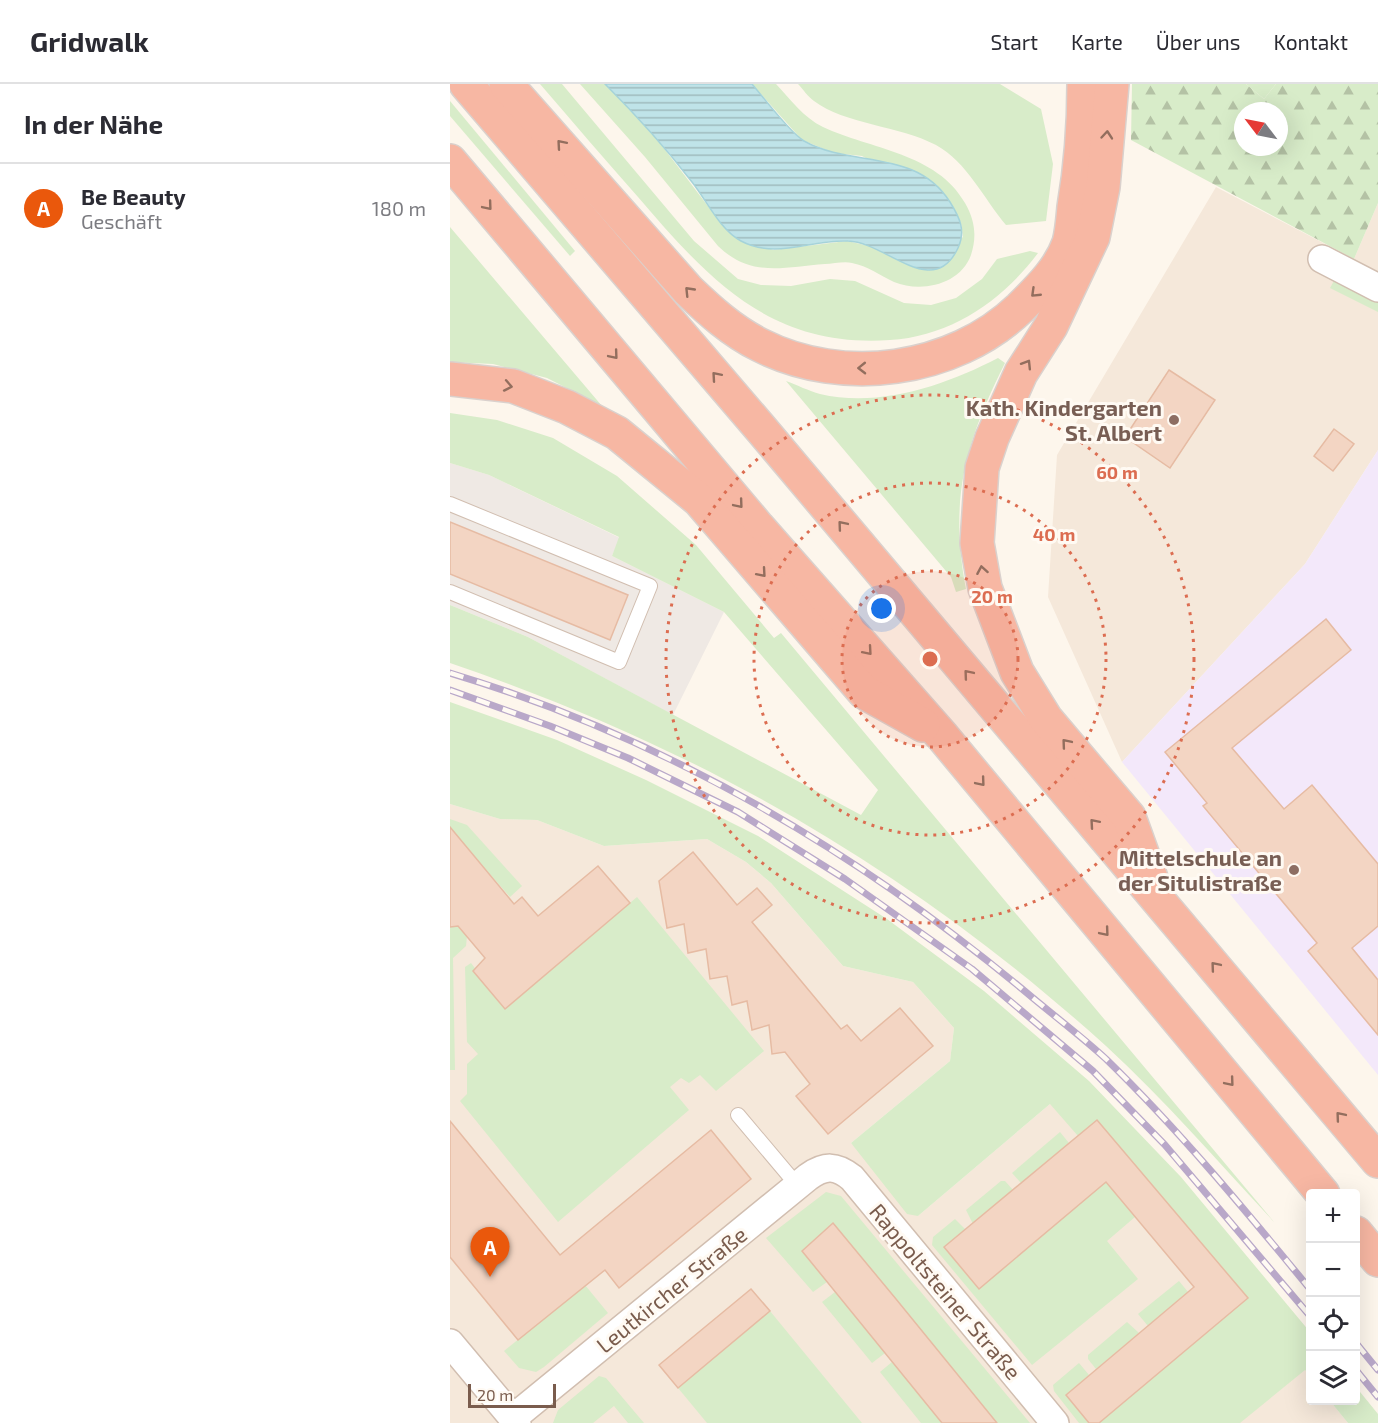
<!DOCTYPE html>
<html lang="de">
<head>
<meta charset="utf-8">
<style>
	body { margin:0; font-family:"Exo 2",sans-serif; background:#f7f7f7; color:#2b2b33 }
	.controls { position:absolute; right:18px; bottom:18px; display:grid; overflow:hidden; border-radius:6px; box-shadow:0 6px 24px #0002 }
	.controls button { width:54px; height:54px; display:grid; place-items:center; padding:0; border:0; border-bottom:2px solid #e1e1e2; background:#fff; color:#2b2b33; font:30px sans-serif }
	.compass { position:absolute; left:784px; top:18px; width:54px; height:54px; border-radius:50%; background:#fff; box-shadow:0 6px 24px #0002; rotate:302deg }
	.scale { position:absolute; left:18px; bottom:15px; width:88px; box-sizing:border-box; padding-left:6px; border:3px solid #7a5c4d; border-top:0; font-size:16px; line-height:21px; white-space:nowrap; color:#7a5c4d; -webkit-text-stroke:4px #fffaf3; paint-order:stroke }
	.you { position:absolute; left:432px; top:525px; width:21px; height:21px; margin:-15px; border:4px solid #fff; border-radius:50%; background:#1a73e8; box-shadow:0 0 0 9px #1a73e833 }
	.badge { display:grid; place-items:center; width:39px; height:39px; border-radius:50%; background:#ea580c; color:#fff; font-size:20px; font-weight:700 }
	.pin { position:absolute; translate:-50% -50px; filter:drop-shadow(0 2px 3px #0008) }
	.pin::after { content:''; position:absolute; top:32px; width:21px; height:18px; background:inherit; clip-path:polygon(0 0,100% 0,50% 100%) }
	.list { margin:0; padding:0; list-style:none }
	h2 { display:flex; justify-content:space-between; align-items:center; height:78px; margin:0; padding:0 24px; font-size:26px }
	h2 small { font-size:20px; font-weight:400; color:#7c7c81 }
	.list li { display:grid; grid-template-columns:39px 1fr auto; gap:18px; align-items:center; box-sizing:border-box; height:90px; padding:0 24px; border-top:2px solid #e1e1e2 }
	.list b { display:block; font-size:22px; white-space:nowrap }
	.list p { margin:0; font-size:20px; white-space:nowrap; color:#7c7c81 }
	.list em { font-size:20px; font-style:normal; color:#7c7c81 }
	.icon { flex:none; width:33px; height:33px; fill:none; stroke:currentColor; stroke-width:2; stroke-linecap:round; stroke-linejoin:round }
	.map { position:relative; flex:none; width:928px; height:1339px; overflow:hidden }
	header { display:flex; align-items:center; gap:36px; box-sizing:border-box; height:84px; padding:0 30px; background:#fff; border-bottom:2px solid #e1e1e2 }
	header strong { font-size:28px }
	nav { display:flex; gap:33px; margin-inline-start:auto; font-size:21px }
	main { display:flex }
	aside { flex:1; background:#fff }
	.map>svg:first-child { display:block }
</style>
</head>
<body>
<header>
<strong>Gridwalk</strong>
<nav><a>Start</a><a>Karte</a><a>Über uns</a><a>Kontakt</a></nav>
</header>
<main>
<aside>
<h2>In der Nähe<small></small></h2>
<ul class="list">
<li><span class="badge">A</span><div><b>Be Beauty</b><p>Geschäft</p></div><em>180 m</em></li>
</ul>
</aside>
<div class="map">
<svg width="928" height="1339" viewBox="0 0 928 1339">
	<defs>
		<pattern id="forest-firs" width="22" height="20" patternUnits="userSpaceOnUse" patternTransform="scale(1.5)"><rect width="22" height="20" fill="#d8ecc9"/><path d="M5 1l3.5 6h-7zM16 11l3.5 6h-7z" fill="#b4c2a5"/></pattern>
		<pattern id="water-rules" width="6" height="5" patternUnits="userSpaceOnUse" patternTransform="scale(1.5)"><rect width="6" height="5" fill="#bfe3e8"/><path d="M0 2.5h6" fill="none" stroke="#a0bbbe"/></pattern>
	</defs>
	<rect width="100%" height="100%" fill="#fdf6ec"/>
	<g fill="#f5e8da">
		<polygon points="766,103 904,175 928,119 928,366 855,480 672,678 598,513 607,371"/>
		<polygon points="0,720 50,735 87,736 154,762 257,755 296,778 321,799 393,882 463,898 504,944 500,977 401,1059 468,1132 600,1020 647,1036 860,1292 860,1316 880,1317 898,1339 0,1339"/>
	</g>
	<polygon fill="#efe9e4" points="0,379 39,391 170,454 162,472 274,528 223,631 78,553 0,521"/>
	<polygon fill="#f3e8fa" points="928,366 928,991 672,678 855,480"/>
	<g fill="#d8ecc9">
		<path d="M90,0H112L244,157L288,195L311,201L341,202L380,195L405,197L454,219L481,221L506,214L532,195L547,175L580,167L588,169C552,217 501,252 440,256C321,264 260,197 188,113C155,76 123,38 90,0Z"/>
		<path d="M130,0H155L197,42L270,138L323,166L397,157L424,163L465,184L513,153L511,139L499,118L412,72L384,69L352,56L302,0H326C340,15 354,34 373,43C420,65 487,69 515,119C525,136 527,153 521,171C510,201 471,209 444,198C429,191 418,182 402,179C394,177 383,180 375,180C333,183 301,194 268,162L195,73Z"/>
		<path d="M348,0H550L591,25L603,80L596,137L556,141C534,115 517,78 486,61C450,42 394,40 364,17C358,13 353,5 348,0Z"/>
		<polygon points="796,0 826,0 814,15"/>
		<polygon points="0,17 125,167 120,172 0,32"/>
		<polygon points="0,143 152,322 97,294 43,280 0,278"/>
		<polygon points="885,195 928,217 928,228 880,204"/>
		<path d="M548,274L555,279C515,359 499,416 516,505L506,508L501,493L336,297C347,301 359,307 370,310C430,324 496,301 548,274Z"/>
		<path d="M0,329L47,336L103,354L167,392L246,461L324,554L331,549L824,1138C769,1079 716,1017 656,962C460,785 250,664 0,579V521L78,553L411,731L428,706L274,528L162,472L169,453L39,391L0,379Z"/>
		<polygon points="0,618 107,656 196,696 308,752 437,835 534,907 639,997 731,1093 860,1248 860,1292 855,1286 790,1339 649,1339 798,1214 770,1181 685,1133 657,1157 688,1195 582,1281 482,1161 483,1153 505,1135 516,1146 529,1204 681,1077 647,1036 628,1052 600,1020 468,1132 457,1130 401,1059 500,977 504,944 463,898 393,882 321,799 296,778 257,755 154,762 87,736 50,735 0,720"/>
		<polygon points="0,735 17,741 72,802 60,813 0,745"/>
		<polygon points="187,813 314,967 266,1007 250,991 239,999 231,994 220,1003 239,1026 108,1138 10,1017 17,1010 17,980 28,970 17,958 15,883 21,879 55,924"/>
		<polygon points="8,842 17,852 16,862 3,874 5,986 0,986 0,843"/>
		<polygon points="610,1048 619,1059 571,1099 562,1089"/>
		<polygon points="551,1097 555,1097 563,1106 523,1140 516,1126"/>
		<polygon points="376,1108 391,1112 580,1339 547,1339 383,1139 352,1167 377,1198 363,1208 316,1154"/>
		<polygon points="729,1197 738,1208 698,1242 688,1230"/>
		<polygon points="135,1201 158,1229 94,1283 86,1288 69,1284 54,1267"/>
		<polygon points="385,1208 435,1269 422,1279 372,1218"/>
		<polygon points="320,1227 412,1339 257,1339 228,1304"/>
		<polygon points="677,1238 689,1249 646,1285 638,1275 638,1271"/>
		<polygon points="442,1278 492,1339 471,1339 430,1288"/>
		<polygon points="629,1279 639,1291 616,1311 639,1339 629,1339 604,1307 603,1301"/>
		<polygon points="149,1292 156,1294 194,1339 178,1339 164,1322 143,1339 103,1339 108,1326"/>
		<polygon points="906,1303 928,1330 928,1339 898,1339 880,1317 906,1316"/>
	</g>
	<path fill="url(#forest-firs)" fill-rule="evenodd" d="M682,0H796L814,15L826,0H928V119L904,175L681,56ZM793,27H829V63H793Z"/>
	<path fill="url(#water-rules)" stroke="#a5d3da" stroke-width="1.5" d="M155,0H302C314,14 340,49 354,57C402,84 466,64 500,118C510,134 516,147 508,164C483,217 436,158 398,157C361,155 327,176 291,157C270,146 257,117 242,98C215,63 186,31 155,0Z"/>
	<g fill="#f3d5c3" stroke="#e6bba3" stroke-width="1.5">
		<polygon points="719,286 765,316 720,384 675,353"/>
		<polygon points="884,345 904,360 883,387 864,372"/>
		<polygon points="0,438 178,511 160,556 0,490"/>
		<polygon points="876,535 901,566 782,664 834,725 862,701 928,780 928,842 902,864 928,896 928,951 858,867 867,859 753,722 757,719 715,668"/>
		<polygon points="0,743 64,820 72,813 88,832 148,782 180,819 55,925 23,887 35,874 8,842 0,843"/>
		<polygon points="243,768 287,821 307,804 322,821 302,838 391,945 397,941 411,957 450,924 483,962 378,1050 346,1012 360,1000 335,968 322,970 319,941 302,946 297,917 282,921 277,892 260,895 256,865 238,869 234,840 217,844 209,797"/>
		<polygon points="647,1036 798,1214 649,1339 639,1339 616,1311 744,1203 656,1098 529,1205 494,1163"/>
		<polygon points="0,1037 110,1171 261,1046 301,1095 169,1204 155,1186 68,1256 0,1173"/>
		<polygon points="383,1139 446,1215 547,1339 492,1339 352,1167"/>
		<polygon points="301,1205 320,1227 228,1304 209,1281"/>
	</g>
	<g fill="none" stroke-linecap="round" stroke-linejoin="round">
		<g stroke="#d1beb0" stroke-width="16">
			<g id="lane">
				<polyline points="0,420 200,502 169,578 0,508"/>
				<polyline points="288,1031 347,1101"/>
			</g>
		</g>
		<g stroke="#d1beb0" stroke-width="30">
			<g id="street">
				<polyline points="872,175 928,204"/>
				<polyline points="0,1259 67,1339"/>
				<path d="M63,1334L358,1093C375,1081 386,1081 402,1094L605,1339"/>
			</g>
		</g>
		<g stroke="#dad1cd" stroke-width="36">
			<g id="highway">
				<polyline points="16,0 312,346 928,1077"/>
				<path d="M56,0L238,206C260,227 282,247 310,261C393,303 503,288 570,224C589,205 610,185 619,159C622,148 623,134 624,123C631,82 634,42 634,0"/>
				<polyline points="662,0 653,103 643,153 601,242 571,289 542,354 532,384 527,459 535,504 567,588 596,635 679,733 701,794"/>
				<polyline points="0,77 308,443 493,653 873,1110"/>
				<polyline points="0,295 63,302 117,323 167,349 249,416 414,608 473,641"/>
				<polyline points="906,1149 928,1176"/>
			</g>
		</g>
		<use href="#lane" stroke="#fff" stroke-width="14"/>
		<use href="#street" stroke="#fff" stroke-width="27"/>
		<use href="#highway" stroke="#f7b7a3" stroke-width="33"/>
		<g stroke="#b9a8c9" stroke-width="7">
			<g id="rail">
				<path d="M0,589C213,653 407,767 577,909C603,931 631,952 656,975C730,1047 795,1126 860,1205"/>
				<polyline points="0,606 100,642 178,674 288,728 395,795 522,885 643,987 715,1061 860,1232"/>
				<polyline points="906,1259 928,1286"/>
				<polyline points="906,1286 928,1313"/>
			</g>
		</g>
		<use href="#rail" stroke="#fffaf3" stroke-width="4.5" stroke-dasharray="14" stroke-linecap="butt"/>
	</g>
	<defs><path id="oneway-chevron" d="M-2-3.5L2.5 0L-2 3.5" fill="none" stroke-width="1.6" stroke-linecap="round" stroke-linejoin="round" transform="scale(1.5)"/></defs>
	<g stroke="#936e5e">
		<use href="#oneway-chevron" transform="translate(657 51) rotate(-85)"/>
		<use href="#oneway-chevron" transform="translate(111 60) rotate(-131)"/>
		<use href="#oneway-chevron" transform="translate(38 122) rotate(50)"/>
		<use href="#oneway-chevron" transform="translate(239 207) rotate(-134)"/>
		<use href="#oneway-chevron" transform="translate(585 209) rotate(136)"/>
		<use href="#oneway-chevron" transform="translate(164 271) rotate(50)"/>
		<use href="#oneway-chevron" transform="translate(577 280) rotate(-58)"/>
		<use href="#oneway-chevron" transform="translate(412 284) rotate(179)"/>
		<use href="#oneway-chevron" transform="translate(266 292) rotate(-131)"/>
		<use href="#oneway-chevron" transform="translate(58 302) rotate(11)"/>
		<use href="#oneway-chevron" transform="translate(289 420) rotate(50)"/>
		<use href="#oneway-chevron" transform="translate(392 441) rotate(-130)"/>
		<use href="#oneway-chevron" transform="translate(532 486) rotate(-100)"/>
		<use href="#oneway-chevron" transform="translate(312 489) rotate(49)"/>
		<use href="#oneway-chevron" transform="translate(418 567) rotate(49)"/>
		<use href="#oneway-chevron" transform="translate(518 590) rotate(-130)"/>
		<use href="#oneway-chevron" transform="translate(616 659) rotate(-130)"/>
		<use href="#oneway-chevron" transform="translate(531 698) rotate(50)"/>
		<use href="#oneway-chevron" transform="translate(644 739) rotate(-131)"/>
		<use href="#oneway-chevron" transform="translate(655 848) rotate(50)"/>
		<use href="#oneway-chevron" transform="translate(765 882) rotate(-130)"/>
		<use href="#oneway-chevron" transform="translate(780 998) rotate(50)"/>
		<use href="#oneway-chevron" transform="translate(890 1032) rotate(-130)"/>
	</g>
	<circle cx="480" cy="575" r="88" fill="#dc6d51" fill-opacity=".12"/>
	<g fill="none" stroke="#dc6d51" stroke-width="3" stroke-dasharray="3 6">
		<circle cx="480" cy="575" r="88"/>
		<circle cx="480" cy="575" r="176"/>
		<circle cx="480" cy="575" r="264"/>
	</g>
	<g fill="#8d6e63" stroke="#fffaf3" stroke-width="2">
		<circle cx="724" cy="336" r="6"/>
		<circle cx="844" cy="786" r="6"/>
	</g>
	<g text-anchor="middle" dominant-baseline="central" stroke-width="6" stroke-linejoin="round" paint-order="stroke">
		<g font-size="22" font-weight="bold" fill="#785e54" stroke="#fffaf3" text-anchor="end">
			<text x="712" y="323">Kath. Kindergarten<tspan x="712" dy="25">St. Albert</tspan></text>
			<text x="832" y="773">Mittelschule an<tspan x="832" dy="25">der Situlistraße</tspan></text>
		</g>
		<g font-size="22" fill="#7a5c4d" stroke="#fffaf3">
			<text transform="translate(221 1205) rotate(-39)">Leutkircher Straße</text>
			<text transform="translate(496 1207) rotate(50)">Rappoltsteiner Straße</text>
		</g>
	</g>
	<circle cx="480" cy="575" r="9" fill="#dc6d51" stroke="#fffaf3" stroke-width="3"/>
	<g font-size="18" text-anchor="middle" font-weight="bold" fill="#dc6d51" stroke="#fffaf3" stroke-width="6" stroke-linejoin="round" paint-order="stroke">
		<text x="667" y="395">60 m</text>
		<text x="604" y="457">40 m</text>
		<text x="542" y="519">20 m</text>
	</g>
</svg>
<div class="controls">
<button>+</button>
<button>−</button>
<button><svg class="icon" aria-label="locate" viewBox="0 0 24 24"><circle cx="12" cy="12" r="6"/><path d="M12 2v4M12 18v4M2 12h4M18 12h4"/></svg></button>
<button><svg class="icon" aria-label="layers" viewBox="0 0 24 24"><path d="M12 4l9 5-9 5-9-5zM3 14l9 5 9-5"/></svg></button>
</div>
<svg class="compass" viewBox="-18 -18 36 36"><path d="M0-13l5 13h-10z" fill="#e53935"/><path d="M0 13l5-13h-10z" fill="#7c7c81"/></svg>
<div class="scale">20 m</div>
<div class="you"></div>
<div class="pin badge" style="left:40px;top:1193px">A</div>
</div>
</main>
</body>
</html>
